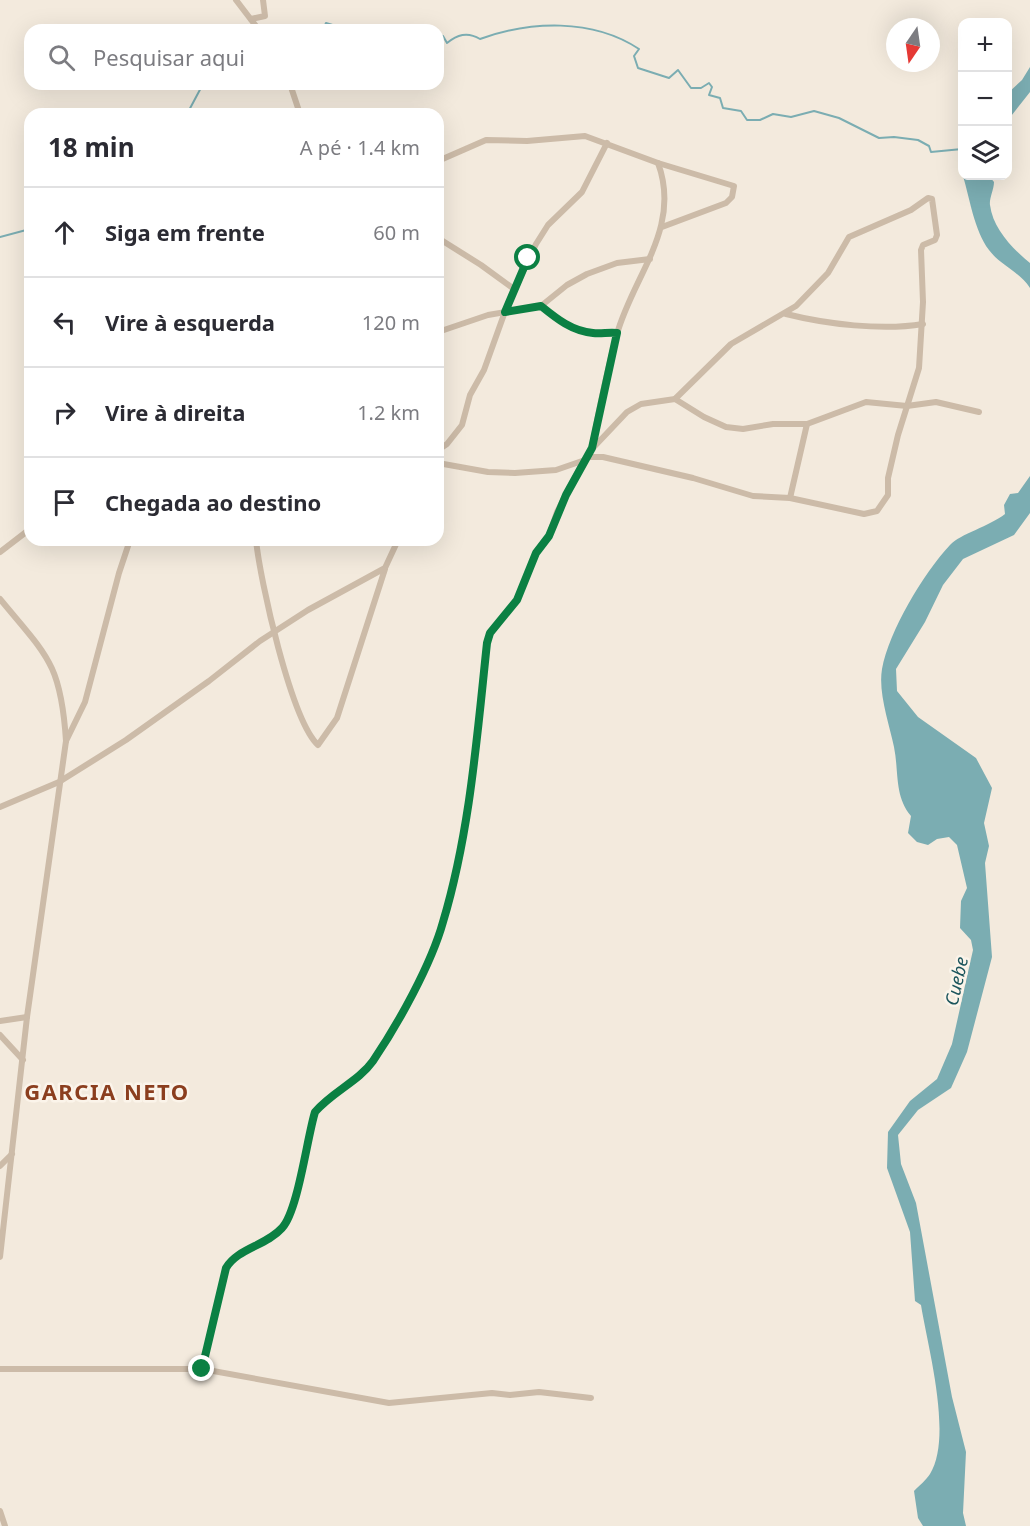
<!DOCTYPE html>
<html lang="pt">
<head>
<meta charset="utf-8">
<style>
	body { margin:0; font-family:"Noto Sans",sans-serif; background:#f7f7f7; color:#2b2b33 }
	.controls { position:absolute; right:18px; top:18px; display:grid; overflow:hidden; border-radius:12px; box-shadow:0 6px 24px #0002 }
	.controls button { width:54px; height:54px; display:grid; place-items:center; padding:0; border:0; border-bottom:2px solid #e1e1e2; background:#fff; color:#2b2b33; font:30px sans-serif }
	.compass { position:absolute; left:886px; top:18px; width:54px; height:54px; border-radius:50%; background:#fff; box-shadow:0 6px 24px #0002; rotate:193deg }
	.stop { position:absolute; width:18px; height:18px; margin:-14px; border:4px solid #0b8043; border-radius:50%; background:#fff }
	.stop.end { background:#0b8043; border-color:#fff; box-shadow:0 2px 6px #0008 }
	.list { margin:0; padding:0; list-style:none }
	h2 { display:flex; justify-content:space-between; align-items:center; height:78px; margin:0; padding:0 24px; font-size:26px }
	h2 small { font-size:20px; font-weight:400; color:#7c7c81 }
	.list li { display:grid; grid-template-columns:39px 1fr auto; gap:18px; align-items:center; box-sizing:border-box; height:90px; padding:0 24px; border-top:2px solid #e1e1e2 }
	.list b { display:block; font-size:22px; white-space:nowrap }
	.list em { font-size:20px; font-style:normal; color:#7c7c81 }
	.icon { flex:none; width:33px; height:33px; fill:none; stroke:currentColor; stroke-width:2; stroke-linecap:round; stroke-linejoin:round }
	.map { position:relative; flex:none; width:1030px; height:1526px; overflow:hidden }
	.search { position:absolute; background:#fff; box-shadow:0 6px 24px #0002; left:24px; top:24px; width:420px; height:66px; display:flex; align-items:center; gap:15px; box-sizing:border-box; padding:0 21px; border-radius:18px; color:#7c7c81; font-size:22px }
	.panel { position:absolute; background:#fff; box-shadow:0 6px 24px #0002; left:24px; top:108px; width:420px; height:438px; border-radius:18px }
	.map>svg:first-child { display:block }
</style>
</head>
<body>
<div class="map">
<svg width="1030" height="1526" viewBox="0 0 1030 1526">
	<rect width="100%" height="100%" fill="#f3eadd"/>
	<g fill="#7badb2">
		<polygon points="1030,67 1030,92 1008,120 1008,93 1022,80"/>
		<path d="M963,176H989L994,182C994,189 989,199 990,205C993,229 1013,249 1030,263V288C1020,272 1000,265 989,250C974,230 970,199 963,176Z"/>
		<path d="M1030,476V513L1014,535L963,559L943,585L925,622L896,669L897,691L918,717L976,758L992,788L984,823L989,846L985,863L992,957L967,1052L951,1088L918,1110L898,1135L901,1164L916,1203L952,1397L966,1452L963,1513L966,1526H923L918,1518L914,1491C919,1486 926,1480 930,1474C953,1437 928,1348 921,1305L915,1301L910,1232L887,1168L888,1132L910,1101L937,1079L952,1044L973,950L971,940L960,928L961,901L967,888L957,845L949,837L937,839L928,845L917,842L908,833L911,816C894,796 899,771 894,747C889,723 878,693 882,669C889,631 923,574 950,545C960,534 990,526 1005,514L1004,505L1010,494L1018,493Z"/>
	</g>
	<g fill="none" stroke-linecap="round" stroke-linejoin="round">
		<g stroke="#7badb2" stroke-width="2">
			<polyline points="323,30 326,23 349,30"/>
			<polyline points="367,30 369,27 384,30"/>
			<path d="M438,35L443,36L447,43C457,35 467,31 480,39C530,21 592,18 639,49L634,56L638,68L669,78L678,70L691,88H701L709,83L712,87L709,95L720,98L723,108L741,111L747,120H760L773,114L791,117L814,111L839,118L879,138L894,137L918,140L929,146L931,152L962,149"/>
			<polyline points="187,114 203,84"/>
			<polyline points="0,237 30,229"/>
		</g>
		<g stroke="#ccbba8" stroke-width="6">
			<polyline points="236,0 259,30"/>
			<polyline points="251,19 265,16 263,0"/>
			<polyline points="290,84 300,114"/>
			<polyline points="438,161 486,140 527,141 585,136 658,163 734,186 732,197 726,203 662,227"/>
			<polyline points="438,238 481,265 514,289"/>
			<path d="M541,306C557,319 572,331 593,333C601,334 609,332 617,333"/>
			<path d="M786,314C826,324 882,331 923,324"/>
			<polyline points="438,332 488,315 541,306 567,285 587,274 617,263 650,259"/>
			<polyline points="675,399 704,417 726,427 743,429 773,424 807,424 866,402 907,406 936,402 979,412"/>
			<path d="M592,447C599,409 607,371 617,334C633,276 682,228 658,163"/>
			<polyline points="438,450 447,444 462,425 470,395 484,370 507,306 536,244 548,225 582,192 607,143"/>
			<polyline points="438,463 488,472 515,473 556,470 585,460 592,449 627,412 641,404 675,399 731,344 796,306 828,273 849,237 911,210 928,198 932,199 937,235 935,240 923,245 921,250 923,302 919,368 898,435 888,478 888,495 877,511 864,514 790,498 753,496 693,478 603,457 588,457"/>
			<polyline points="790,498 807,424"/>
			<path d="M256,540C260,580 291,720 318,745L337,718L385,569"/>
			<polyline points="0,552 30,529"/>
			<path d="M0,599C47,656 61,663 66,741"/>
			<polyline points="0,807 59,782 126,740 209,681 260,641 308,610 385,568 398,540"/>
			<polyline points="0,1021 27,1017"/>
			<polyline points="0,1035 23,1060"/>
			<polyline points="0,1166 12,1154"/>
			<polyline points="0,1257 27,1017 66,741 85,702 119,573 130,540"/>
			<polyline points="0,1369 202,1369 389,1403 492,1393 510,1395 539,1392 591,1398"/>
			<path d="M202,1369L226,1268C238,1248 266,1246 282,1228C298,1211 307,1138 315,1112C332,1092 359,1081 373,1061C398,1024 431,965 443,922C470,832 477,736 487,643L491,633L517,600L536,553L549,536L557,512L584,460"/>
			<polyline points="0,1511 5,1526"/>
		</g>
	</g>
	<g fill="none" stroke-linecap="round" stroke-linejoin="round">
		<path stroke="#0b8043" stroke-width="8" d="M202,1369L226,1268C238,1248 266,1246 282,1228C298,1211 307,1138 315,1112C332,1092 359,1081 373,1061C398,1024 431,965 443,922C470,832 477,736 487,643L490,633L517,600L536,553L549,536L566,495L592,448L617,333C609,332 601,334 593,333C572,331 557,319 541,306L505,312L528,258"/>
	</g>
	<g text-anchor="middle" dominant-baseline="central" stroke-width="5" stroke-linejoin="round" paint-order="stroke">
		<g font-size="18" font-style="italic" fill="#1c555c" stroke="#fbf4ea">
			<text transform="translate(956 981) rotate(-77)">Cuebe</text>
		</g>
		<g font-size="22" font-weight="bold" letter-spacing="1.5" fill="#8b3e1e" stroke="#fbf4ea">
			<text x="107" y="1091">GARCIA NETO</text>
		</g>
	</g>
</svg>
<div class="controls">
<button>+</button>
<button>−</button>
<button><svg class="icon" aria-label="layers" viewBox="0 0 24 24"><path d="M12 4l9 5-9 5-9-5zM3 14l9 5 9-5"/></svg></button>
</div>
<svg class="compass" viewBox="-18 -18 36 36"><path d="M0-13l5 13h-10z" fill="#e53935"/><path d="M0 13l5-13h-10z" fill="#7c7c81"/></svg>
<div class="stop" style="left:528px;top:258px"></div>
<div class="stop end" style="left:202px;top:1369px"></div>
<div class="search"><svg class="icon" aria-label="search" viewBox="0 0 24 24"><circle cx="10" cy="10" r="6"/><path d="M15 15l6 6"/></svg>Pesquisar aqui</div>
<section class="panel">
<h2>18 min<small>A pé · 1.4 km</small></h2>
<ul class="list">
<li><svg class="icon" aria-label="ahead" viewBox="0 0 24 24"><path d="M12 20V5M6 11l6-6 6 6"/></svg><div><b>Siga em frente</b></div><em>60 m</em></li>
<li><svg class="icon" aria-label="left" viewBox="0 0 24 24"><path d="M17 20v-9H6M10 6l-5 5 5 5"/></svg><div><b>Vire à esquerda</b></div><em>120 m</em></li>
<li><svg class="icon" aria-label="right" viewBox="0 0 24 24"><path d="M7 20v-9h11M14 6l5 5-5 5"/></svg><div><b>Vire à direita</b></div><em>1.2 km</em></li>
<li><svg class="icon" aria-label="arrive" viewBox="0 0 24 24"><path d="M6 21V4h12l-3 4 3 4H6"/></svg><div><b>Chegada ao destino</b></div></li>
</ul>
</section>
</div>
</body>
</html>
